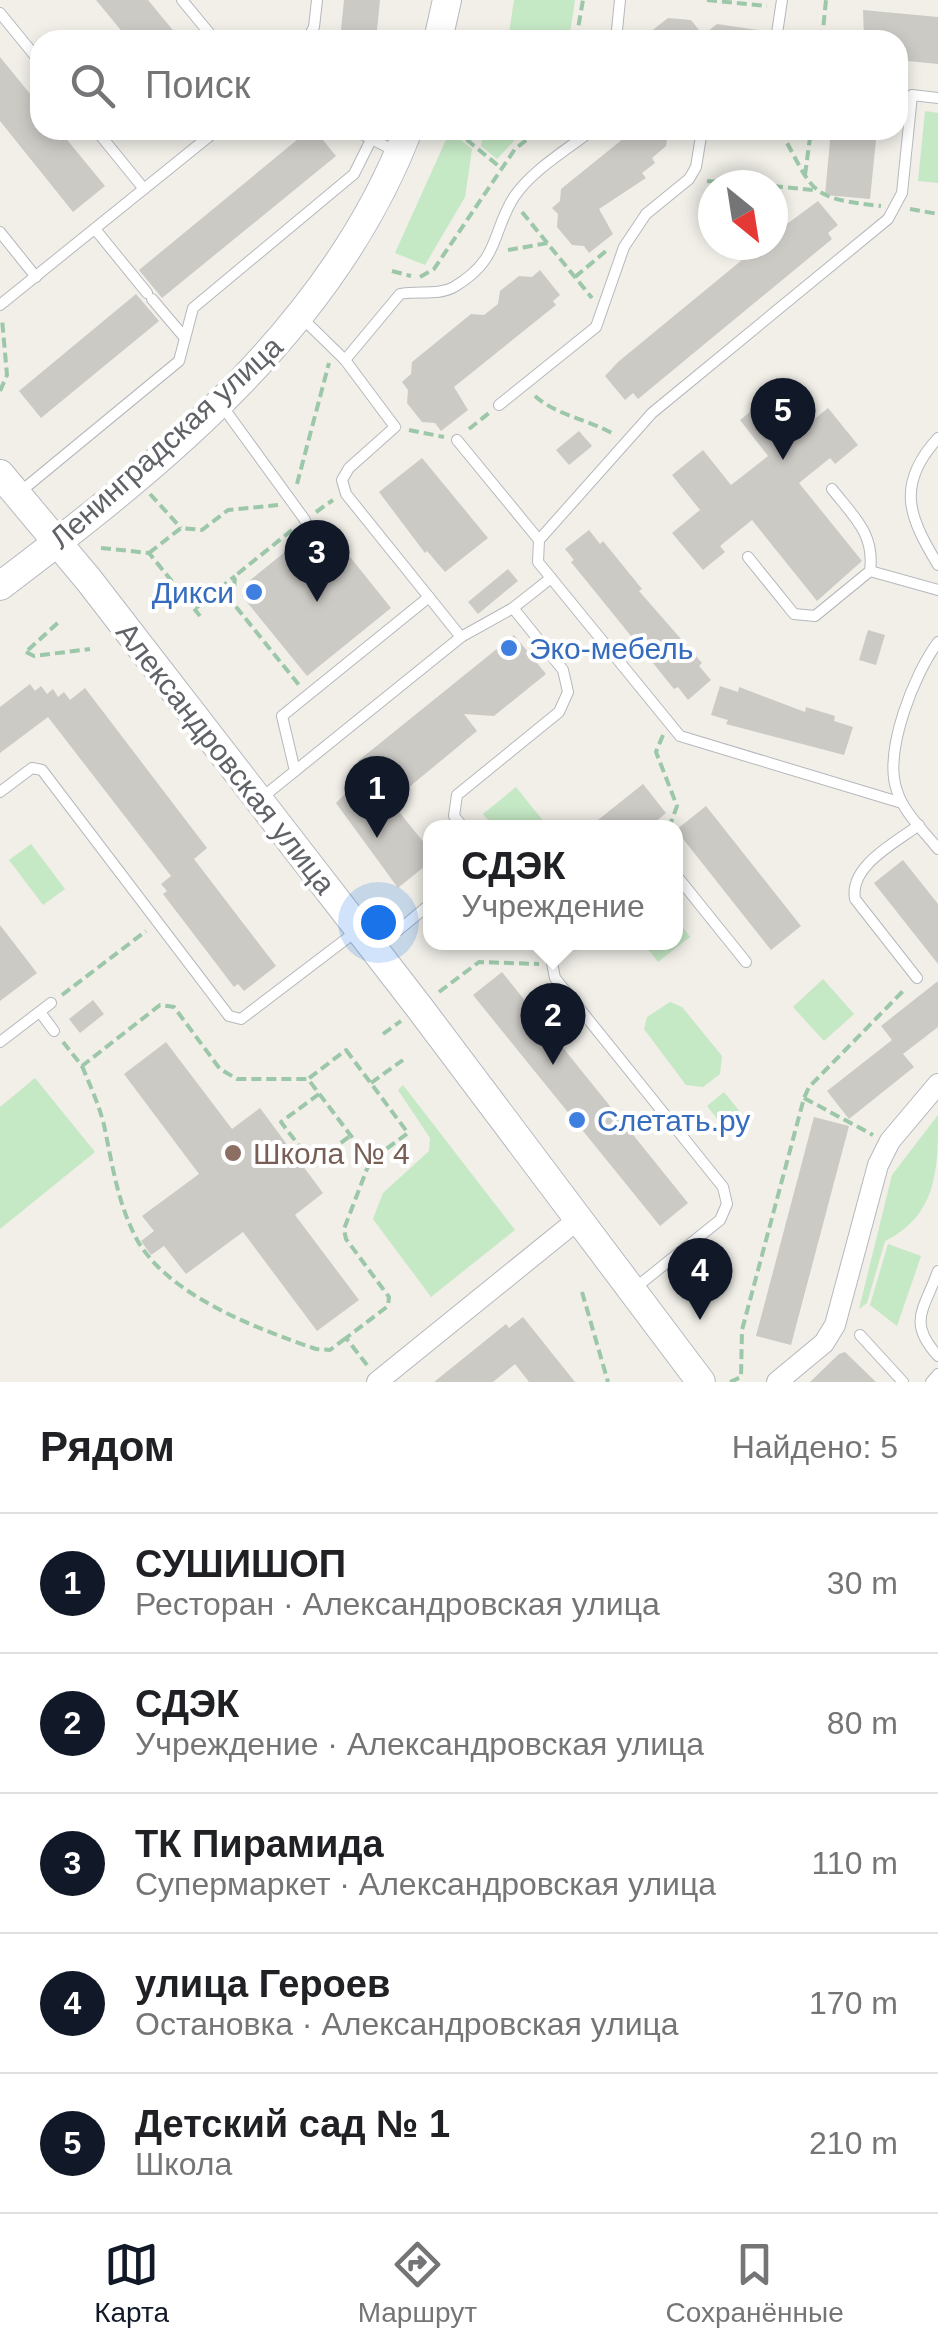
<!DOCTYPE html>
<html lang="ru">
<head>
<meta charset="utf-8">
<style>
	body { margin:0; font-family:Arial,sans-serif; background:#f2f2f2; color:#202124 }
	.compass { position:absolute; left:698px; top:170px; width:90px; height:90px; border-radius:50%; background:#fff; box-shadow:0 5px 15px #0003; rotate:150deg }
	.you { position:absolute; left:378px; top:922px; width:35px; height:35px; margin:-25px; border:8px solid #fff; border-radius:50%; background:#1a73e8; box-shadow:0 0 0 15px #1a73e833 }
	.badge { display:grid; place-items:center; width:65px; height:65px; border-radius:50%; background:#111827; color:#fff; font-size:32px; font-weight:700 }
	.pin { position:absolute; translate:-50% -82px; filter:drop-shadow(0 2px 5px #0008) }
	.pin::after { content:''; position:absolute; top:52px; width:35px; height:30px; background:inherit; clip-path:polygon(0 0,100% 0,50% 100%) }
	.popup { position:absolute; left:423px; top:820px; width:260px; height:130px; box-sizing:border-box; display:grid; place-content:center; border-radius:20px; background:#fff; filter:drop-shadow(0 2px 8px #0005); font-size:32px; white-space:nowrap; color:#757577 }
	.popup b { font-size:38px; color:#202124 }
	.popup::after { content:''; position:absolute; left:50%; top:100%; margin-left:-20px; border:20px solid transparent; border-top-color:#fff }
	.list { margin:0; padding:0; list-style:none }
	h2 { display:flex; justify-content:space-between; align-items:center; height:130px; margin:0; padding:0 40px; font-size:42px }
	h2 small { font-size:32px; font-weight:400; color:#757577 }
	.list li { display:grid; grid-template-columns:65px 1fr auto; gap:30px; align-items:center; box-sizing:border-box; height:140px; padding:0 40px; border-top:2px solid #e0e0e0 }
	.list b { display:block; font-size:38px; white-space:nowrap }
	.list p { margin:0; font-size:32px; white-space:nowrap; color:#757577 }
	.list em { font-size:32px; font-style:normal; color:#757577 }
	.icon { flex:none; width:55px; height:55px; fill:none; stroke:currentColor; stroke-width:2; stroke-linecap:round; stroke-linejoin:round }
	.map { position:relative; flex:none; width:938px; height:1382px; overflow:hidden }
	.search { position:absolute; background:#fff; box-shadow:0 5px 15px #0003; left:30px; right:30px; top:30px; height:110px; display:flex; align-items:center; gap:25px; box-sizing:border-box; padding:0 35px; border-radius:30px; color:#757577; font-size:38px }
	.sheet { height:830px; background:#fff }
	nav { display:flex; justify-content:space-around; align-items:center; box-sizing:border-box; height:140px; border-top:2px solid #e0e0e0; background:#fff; font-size:28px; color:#757577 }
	nav a { display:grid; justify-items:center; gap:5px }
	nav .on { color:#111827 }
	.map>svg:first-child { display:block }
</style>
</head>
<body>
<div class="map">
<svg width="938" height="1382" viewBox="0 0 938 1382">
	<rect width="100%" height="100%" fill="#f1efe8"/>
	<g fill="#c5e8c5">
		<polygon points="514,0 575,0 569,40 508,40"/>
		<polygon points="925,111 938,113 938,183 918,181"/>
		<polygon points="484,130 524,130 497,159 481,146"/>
		<polygon points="450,131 472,149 465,197 425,265 395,253"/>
		<polygon points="516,787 544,822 536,827 494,827 483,814"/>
		<polygon points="31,844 65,889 43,905 9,860"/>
		<polygon points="676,918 690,937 658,962 643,943 676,942"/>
		<polygon points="823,979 854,1014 824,1041 793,1007"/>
		<polygon points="670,1002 682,1007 722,1056 720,1074 703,1087 686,1085 644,1029 647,1017"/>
		<polygon points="35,1078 95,1152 0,1229 0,1107"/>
		<polygon points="403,1085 515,1230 431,1297 373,1219 383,1193 429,1151 430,1138 398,1090"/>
		<polygon points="724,1092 741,1113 724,1127 707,1106"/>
		<path d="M938,1115C938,1168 938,1215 885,1241L867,1303L859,1309L892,1175Z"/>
		<polygon points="888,1244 921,1256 897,1326 870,1305"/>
	</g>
	<g fill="#cccac5">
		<polygon points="96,0 148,0 181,40 129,40"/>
		<polygon points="344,0 380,0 376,40 340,40"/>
		<polygon points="863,10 938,17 938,64 898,60 898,40 864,40"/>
		<polygon points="668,18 691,20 703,35 717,24 758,30 758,40 640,40"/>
		<polygon points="0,57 40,106 40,130 59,130 105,186 73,212 0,121"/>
		<polygon points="309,130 315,130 336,156 162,298 139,270"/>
		<polygon points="634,130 668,130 666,146 652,158 655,163 642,173 646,178 599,209 613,234 589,253 584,246 572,245 557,227 558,214 552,208 560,201 561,189"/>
		<polygon points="831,130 877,130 870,199 825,195"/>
		<polygon points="818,201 838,225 828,233 832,239 638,399 633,393 625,400 605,376 618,362 748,255 773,245 776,232"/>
		<polygon points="540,270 560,295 553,301 556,305 454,387 468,410 441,431 435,423 422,422 407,403 408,390 402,382 411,374 412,362 471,314 484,315 498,304 500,291 519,276 532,277"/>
		<polygon points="136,294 159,321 41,418 19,391"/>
		<polygon points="771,395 800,431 828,408 858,445 835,464 830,458 799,483 862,561 817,601 752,520 720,546 725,552 703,570 672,533 700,510 672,475 703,450 731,485 768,456 740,420"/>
		<polygon points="579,431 592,446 569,465 556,450"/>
		<polygon points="422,458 488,538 445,572 427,551 425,553 379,492"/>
		<polygon points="322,522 391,608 307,676 242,596 243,586"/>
		<polygon points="589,530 600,544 603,541 642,589 639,591 702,663 699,666 711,680 688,700 678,687 674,689 571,562 574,560 565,549"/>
		<polygon points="508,569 518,581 478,614 468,602"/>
		<polygon points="868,630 885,635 876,665 859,660"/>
		<polygon points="514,635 546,674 494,716 464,714 477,731 391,802 430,850 430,862 398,888 336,803 367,772 358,761"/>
		<polygon points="30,684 35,691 41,686 47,694 53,689 58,697 64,692 70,700 85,688 207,848 194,859 276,966 244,991 238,984 234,987 163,894 167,891 161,884 171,876 48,717 0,753 0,707"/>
		<polygon points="720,686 738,692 739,687 805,712 806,707 835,716 834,721 853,727 844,755 726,724 728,720 711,715"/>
		<polygon points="643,784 666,813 648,828 588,828"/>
		<polygon points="706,806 801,926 771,950 676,830"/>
		<polygon points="903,860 938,904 938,964 874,883"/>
		<polygon points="0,925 37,973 0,1001"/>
		<polygon points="502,972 688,1203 660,1226 473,995"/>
		<polygon points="938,981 938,1027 903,1054 914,1067 849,1119 827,1091 892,1040 881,1026"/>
		<polygon points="93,1000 104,1014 80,1033 69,1019"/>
		<polygon points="166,1042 232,1129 260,1108 323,1193 295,1215 359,1300 317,1331 243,1232 186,1274 164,1246 151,1255 141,1241 154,1231 142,1216 199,1174 124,1074"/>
		<polygon points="814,1117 849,1126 791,1345 756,1336"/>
		<polygon points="523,1317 575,1382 529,1382 515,1364 493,1382 434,1382 506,1324 509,1328"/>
		<polygon points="845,1352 876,1382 810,1382 839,1354"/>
	</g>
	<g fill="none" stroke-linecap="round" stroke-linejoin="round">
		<g stroke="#b5b8bc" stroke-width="12">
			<g id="lane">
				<polyline points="182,0 215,40"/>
				<polyline points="0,13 40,62"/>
				<polyline points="307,40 314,27 317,0"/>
				<polyline points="616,40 620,0"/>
				<polyline points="776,40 782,0"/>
				<polyline points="96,130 144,189"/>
				<polyline points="354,130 397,152"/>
				<polyline points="95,229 147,293"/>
				<polyline points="0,232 36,277"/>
				<polyline points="152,299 185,338"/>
				<polyline points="0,305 217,130"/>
				<polyline points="301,317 345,360 395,427 349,468 342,480 346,494 461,637"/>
				<path d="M345,360L400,294C417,290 438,296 454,287C501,259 491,233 514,197C532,170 567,150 592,130"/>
				<polyline points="220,403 305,520"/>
				<polyline points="499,405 596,327 624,247 646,214 689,179 696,167 702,130"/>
				<path d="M938,438C895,485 909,517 938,565"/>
				<polyline points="457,440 539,540"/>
				<polyline points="20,492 179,361 193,308 354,174 371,140"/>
				<path d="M748,557L794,614L815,616L870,571C875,534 854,517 832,489"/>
				<polyline points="870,571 938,590"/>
				<path d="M938,642C914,674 883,752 897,791C904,813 924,831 938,849"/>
				<polyline points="295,771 282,716 429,597"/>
				<polyline points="0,792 32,768 42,770 229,1016 241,1019 358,930"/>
				<polyline points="259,800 461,637 513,608 551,578"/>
				<polyline points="902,803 680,736 538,562 539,540 652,413 888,219 902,193 912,95 938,98"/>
				<polyline points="464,828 454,816 457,795 559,712 568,692 563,670 513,608"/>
				<polyline points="676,875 746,962"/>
				<polyline points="566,942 552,963 555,978 723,1187 727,1204 720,1220 635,1288"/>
				<polyline points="377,948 430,904"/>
				<path d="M917,978L855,899C849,866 895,843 919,825"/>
				<polyline points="40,1012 54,1031"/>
				<polyline points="0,1042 51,1003"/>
				<path d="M938,1271C924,1310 907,1322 938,1356"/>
				<polyline points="860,1335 903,1382"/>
				<polyline points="931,1382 938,1374"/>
			</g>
		</g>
		<g stroke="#b5b8bc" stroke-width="22">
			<g id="street">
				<polyline points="377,1382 576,1221"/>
				<polyline points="777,1382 824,1343 835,1325 878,1165 890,1141 938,1084"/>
			</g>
		</g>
		<g stroke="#b6babf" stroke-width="30">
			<g id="secondary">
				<polyline points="438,40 447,0"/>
				<polyline points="0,474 88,579 419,1007 701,1382"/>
				<path d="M0,586C163,463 333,327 408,130"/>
			</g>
		</g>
		<g stroke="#9cc7a9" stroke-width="4" stroke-dasharray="10 5" stroke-linecap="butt">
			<polyline points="707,0 767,6"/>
			<polyline points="576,40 583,0"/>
			<polyline points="822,40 826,0"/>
			<polyline points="455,130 501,168"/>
			<path d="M780,130C815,193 807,198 881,206"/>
			<polyline points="805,175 811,130"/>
			<polyline points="707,181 757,185"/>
			<polyline points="773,186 813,190"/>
			<polyline points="910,209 938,214"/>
			<polyline points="522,212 592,298"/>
			<polyline points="508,250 548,243"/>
			<polyline points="392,271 411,276"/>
			<polyline points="420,277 434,269 515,149 539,130"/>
			<polyline points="575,277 606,251"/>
			<polyline points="0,391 7,375 2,319"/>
			<path d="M535,396C557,416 589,419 615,435"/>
			<polyline points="469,429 489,413"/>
			<polyline points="409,430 444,437"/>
			<polyline points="297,484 329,363"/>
			<polyline points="150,494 181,528"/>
			<polyline points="316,512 333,500"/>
			<polyline points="292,530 235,576 233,603 299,685"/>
			<polyline points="101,548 149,553 200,616"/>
			<polyline points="149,553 181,528 202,530 228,510 278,505"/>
			<polyline points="196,608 235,576"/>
			<polyline points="28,650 61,620"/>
			<polyline points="26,652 34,656 90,649"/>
			<polyline points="663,735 656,752 677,806 669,828"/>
			<polyline points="439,992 479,962 539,964"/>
			<polyline points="62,995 146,931"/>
			<polyline points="383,1034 401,1021"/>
			<polyline points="63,1042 82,1066 160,1005 174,1007 220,1069 237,1079 308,1079"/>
			<polygon points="346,1050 408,1133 370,1161 308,1079"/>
			<path d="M82,1066C90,1085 99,1105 104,1125C112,1163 117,1200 135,1236C165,1295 258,1329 316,1349L330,1350L346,1338"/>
			<polyline points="371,1083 403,1060"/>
			<polyline points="319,1094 281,1122 313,1164 350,1136"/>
			<polyline points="804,1098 873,1135"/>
			<polyline points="582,1292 608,1382"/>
			<polyline points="367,1365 346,1338 388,1306 389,1297 346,1239 344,1229 370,1161"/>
			<polyline points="730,1382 741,1377 742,1330 804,1098 809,1087 906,988"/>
		</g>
		<use href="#lane" stroke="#fff" stroke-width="10"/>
		<use href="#street" stroke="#fff" stroke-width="20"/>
		<use href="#secondary" stroke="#fff" stroke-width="28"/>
	</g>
	<g fill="#3f7fe0" stroke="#fff" stroke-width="4">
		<circle cx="254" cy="592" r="10"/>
		<circle cx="509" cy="648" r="10"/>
		<circle cx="577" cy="1120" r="10"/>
	</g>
	<circle fill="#8d6e63" stroke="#fff" stroke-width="4" cx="233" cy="1153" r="10"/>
	<g text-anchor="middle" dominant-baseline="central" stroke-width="8" stroke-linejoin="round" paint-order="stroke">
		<g font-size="30" fill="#5f6368" stroke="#fff">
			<text transform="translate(166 442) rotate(-42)">Ленинградская улица</text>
			<text transform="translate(226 758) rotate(52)">Александровская улица</text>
		</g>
		<g font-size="30" fill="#366cbe" stroke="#fff" text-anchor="start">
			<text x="234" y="592" text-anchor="end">Дикси</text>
			<text x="529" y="648">Эко-мебель</text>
			<text x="597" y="1120">Слетать.ру</text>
		</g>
		<g font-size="30" fill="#785e54" stroke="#fff" text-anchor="start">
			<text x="253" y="1153">Школа № 4</text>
		</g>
	</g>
</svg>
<svg class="compass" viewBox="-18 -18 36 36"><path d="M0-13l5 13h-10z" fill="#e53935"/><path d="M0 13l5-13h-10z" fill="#757577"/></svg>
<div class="you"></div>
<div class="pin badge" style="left:377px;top:838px">1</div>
<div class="pin badge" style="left:553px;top:1065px">2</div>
<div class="popup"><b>СДЭК</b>Учреждение</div>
<div class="pin badge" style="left:317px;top:602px">3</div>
<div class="pin badge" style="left:700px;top:1320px">4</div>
<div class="pin badge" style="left:783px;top:460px">5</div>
<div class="search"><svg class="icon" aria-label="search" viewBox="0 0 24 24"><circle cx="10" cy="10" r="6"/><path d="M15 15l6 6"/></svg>Поиск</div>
</div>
<section class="sheet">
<h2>Рядом<small>Найдено: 5</small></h2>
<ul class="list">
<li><span class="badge">1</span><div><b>СУШИШОП</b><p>Ресторан · Александровская улица</p></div><em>30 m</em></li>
<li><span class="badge">2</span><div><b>СДЭК</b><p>Учреждение · Александровская улица</p></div><em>80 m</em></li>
<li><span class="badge">3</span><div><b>ТК Пирамида</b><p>Супермаркет · Александровская улица</p></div><em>110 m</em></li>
<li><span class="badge">4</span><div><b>улица Героев</b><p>Остановка · Александровская улица</p></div><em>170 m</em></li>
<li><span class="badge">5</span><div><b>Детский сад № 1</b><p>Школа</p></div><em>210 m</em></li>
</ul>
</section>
<nav>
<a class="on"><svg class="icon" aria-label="map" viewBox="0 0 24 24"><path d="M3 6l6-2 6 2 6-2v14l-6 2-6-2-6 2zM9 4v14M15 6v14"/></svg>Карта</a>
<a><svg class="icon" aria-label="directions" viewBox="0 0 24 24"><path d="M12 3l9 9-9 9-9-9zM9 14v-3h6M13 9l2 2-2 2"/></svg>Маршрут</a>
<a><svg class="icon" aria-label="saved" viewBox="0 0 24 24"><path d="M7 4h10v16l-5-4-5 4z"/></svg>Сохранённые</a>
</nav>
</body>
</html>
